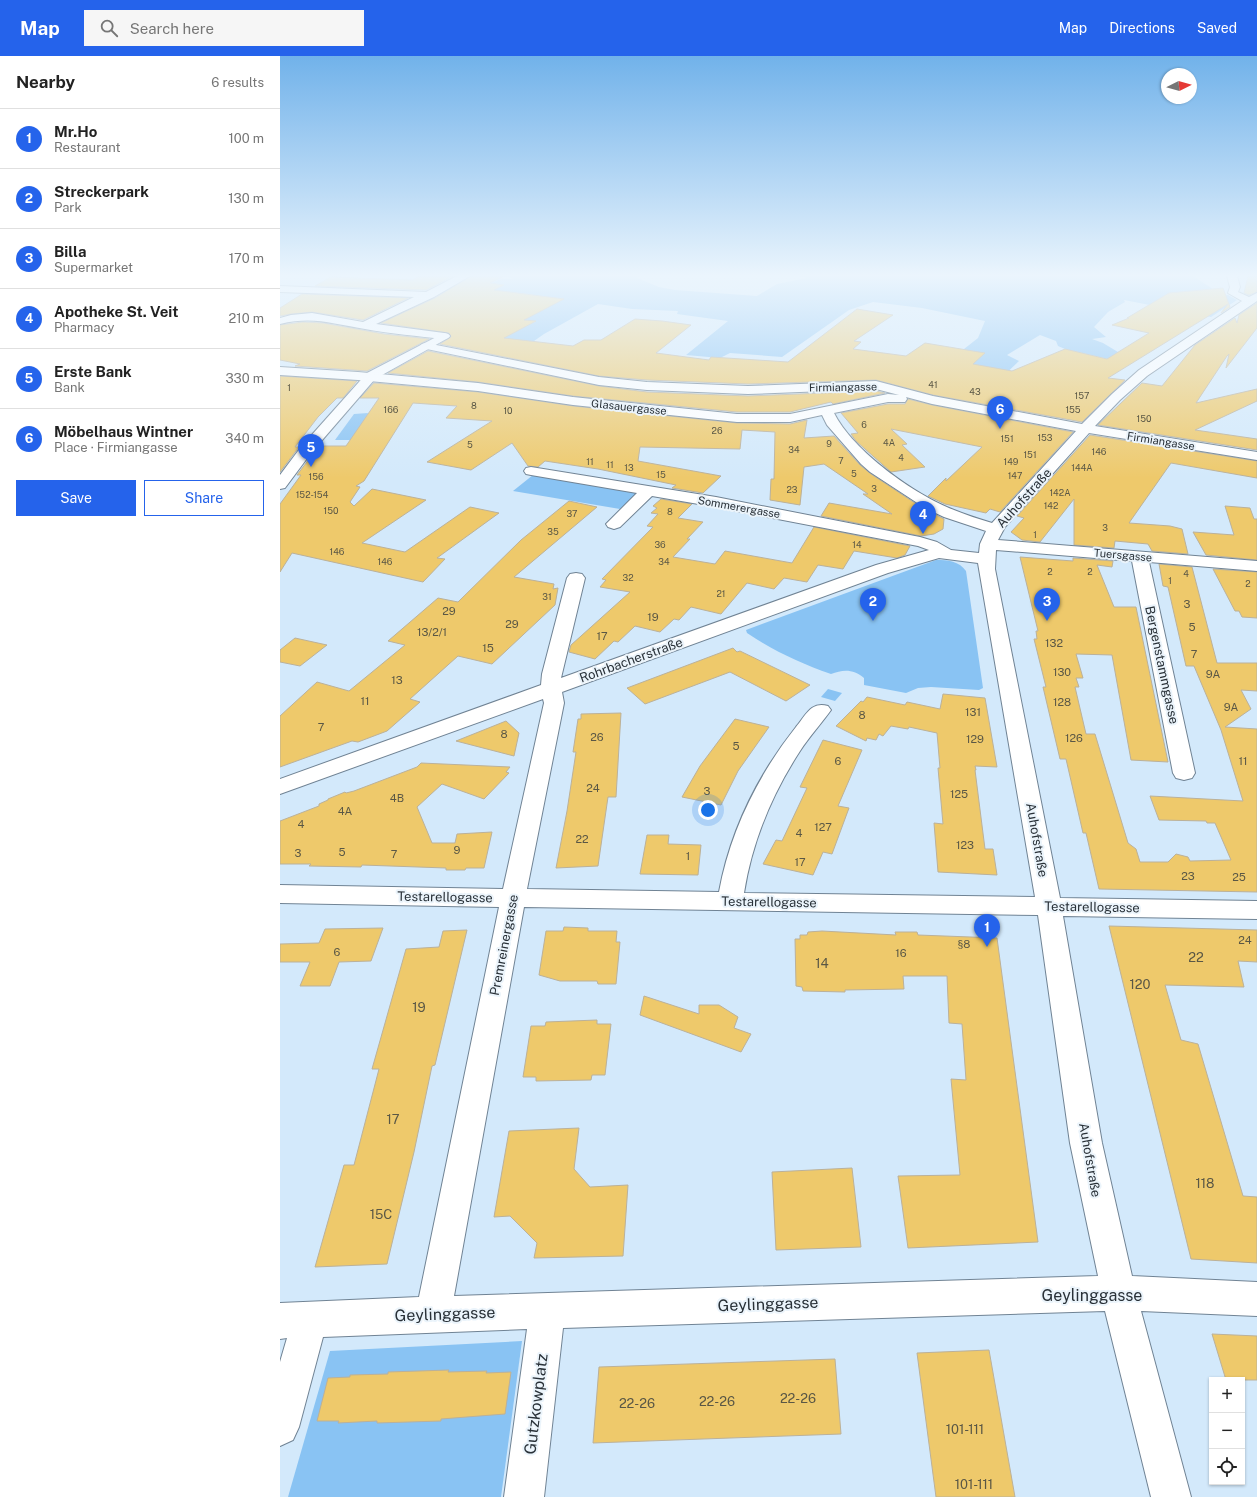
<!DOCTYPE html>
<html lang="en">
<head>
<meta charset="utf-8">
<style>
	body { margin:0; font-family:"Public Sans",sans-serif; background:#f6f6f6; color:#222 }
	.controls { position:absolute; right:12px; bottom:12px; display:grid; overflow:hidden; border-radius:0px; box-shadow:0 1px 3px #0004 }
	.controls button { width:36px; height:36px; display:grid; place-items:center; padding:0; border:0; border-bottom:1px solid #e0e0e0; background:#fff; color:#222; font:20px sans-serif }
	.compass { position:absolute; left:881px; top:12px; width:36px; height:36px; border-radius:50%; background:#fff; box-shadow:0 1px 3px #0004; rotate:85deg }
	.you { position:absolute; left:428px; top:754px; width:14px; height:14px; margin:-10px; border:3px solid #fff; border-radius:50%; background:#1a73e8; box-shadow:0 0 0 6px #1a73e833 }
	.badge { display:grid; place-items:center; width:26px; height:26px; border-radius:50%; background:#2563eb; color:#fff; font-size:13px; font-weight:700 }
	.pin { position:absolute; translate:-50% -33px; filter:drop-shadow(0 1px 2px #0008) }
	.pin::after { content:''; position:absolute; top:21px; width:14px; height:12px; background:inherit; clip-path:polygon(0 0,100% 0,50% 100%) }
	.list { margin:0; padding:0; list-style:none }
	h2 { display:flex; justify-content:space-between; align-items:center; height:52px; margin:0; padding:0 16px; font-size:17px }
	h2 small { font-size:13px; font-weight:400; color:#767676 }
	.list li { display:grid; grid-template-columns:26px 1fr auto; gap:12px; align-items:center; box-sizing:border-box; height:60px; padding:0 16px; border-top:1px solid #e0e0e0 }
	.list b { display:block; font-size:15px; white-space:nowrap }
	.list p { margin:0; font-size:13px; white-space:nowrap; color:#767676 }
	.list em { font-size:13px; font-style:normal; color:#767676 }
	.actions { display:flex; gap:8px; padding:12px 16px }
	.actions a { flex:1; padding:9px 0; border:1px solid #2563eb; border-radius:0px; text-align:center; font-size:14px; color:#2563eb }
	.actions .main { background:#2563eb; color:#fff }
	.icon { flex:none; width:22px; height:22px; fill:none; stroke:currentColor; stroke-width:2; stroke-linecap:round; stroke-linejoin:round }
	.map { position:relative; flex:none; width:977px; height:1441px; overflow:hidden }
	header { display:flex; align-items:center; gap:24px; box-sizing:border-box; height:56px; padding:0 20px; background:#2563eb; color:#fff }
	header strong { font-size:19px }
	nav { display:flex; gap:22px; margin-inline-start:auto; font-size:14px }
	.search { width:280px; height:36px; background:#f6f6f6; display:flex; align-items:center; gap:10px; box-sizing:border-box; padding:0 14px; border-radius:0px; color:#767676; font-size:15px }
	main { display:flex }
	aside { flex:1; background:#fff }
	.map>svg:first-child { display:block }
</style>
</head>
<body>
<header>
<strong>Map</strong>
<div class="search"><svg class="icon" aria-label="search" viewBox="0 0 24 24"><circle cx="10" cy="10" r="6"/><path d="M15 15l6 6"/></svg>Search here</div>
<nav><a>Map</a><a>Directions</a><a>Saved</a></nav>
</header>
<main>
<aside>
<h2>Nearby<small>6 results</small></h2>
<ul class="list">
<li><span class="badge">1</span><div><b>Mr.Ho</b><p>Restaurant</p></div><em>100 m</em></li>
<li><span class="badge">2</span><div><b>Streckerpark</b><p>Park</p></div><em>130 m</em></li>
<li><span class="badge">3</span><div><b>Billa</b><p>Supermarket</p></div><em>170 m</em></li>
<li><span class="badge">4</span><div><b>Apotheke St. Veit</b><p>Pharmacy</p></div><em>210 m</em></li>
<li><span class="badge">5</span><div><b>Erste Bank</b><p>Bank</p></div><em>330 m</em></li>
<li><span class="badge">6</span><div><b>Möbelhaus Wintner</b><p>Place · Firmiangasse</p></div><em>340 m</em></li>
</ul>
<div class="actions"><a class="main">Save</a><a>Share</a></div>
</aside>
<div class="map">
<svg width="977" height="1441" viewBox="0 0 977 1441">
	<rect width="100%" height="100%" fill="#d3e9fb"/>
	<g fill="#89c3f3">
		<polygon points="223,220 359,220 357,222 379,231 395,234 477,240 497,228 527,222 520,220 913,220 933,233 934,240 948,239 957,244 931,261 844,244 845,246 828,256 814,271 826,281 812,283 823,287 838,296 828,303 785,293 778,290 776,285 760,279 727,299 739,305 718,325 665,308 698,282 705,265 642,252 593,246 569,254 502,301 450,297 440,302 406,299 448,265 397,258 398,255 352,253 318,248 264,278 254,285 204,288 255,266 244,264 283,243 232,236 198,251 175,280 138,274 155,266 211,227 221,223 235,223"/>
		<polygon points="88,357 80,384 55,384 74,358"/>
		<polygon points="253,419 358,436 340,453 233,435"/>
		<path d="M656,504C668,504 679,505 686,515L703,632L699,634L651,631L638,632L626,637L584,629V622C574,613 563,613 551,618C520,607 494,595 467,577L466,574Z"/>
		<polygon points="548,633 562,637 555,645 541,641"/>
		<polygon points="242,1285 221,1441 8,1441 50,1295"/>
	</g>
	<g fill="#eec96b" stroke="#bbb19a">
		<polygon points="139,220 173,220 146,234 35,230 51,221 133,224"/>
		<polygon points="191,220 224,220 210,227 224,229 214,234 284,243 244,264 256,265 224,282 293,290 304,284 321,284 355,263 382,265 411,269 376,297 429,304 431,301 508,306 577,253 613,259 574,285 581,286 573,293 626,300 645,287 705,297 693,308 732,315 785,293 827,303 869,277 832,269 849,262 847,262 889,237 943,232 950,251 941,257 948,248 828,322 845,324 802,366 653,339 596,324 468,328 367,324 319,320 160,288 171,281 169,277 101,267 155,242"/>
		<polygon points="968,220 977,220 977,236 969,239 964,237"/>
		<polygon points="22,238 128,242 83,264 32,256 11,258 0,260 0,252"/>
		<polygon points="977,247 977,272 946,312 949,298 947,300 916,347 977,333 977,345 915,374 977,383 977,394 818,369 862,327 882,330 915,289 955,262 957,267 959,259"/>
		<polygon points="23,266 43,267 104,278 149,283 87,315 15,310 20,308 0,304 0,269"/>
		<polygon points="148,295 319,330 367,336 468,340 596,335 605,337 553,348 551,346 510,356 457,356 293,340 198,326 108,317"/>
		<polygon points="0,320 77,325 63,342 57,342 38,361 15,391 19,391 0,416"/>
		<polygon points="94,327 198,336 293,350 457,367 510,368 527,364 524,382 554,380 580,409 591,418 644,453 664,463 663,473 654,478 641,480 541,460 549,447 612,458 583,438 588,438 544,408 524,411 520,449 490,444 491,423 494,423 495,376 462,374 460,393 360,391 358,405 441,420 423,437 392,432 396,429 318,413 265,405 258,411 248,410 232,387 191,414 147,406 212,365 166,362 177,350 133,347 84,425 76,430 80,431 70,446 74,450 92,433 146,444 82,487 125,496 190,451 219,457 157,502 165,503 143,526 12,497 0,516 0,448 21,419 17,419 39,390 66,390 99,342 80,342"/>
		<polygon points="628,343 652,349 793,376 720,456 710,453 706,457 665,448 648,440 666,422 666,425 702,391 611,373 627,388 622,389 645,411 611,416 576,385 571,378 578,377 561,357 608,348 625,348"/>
		<polygon points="810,379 977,405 977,422 891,407 849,467 890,470 902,473 908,498 872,495 868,488 835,485 834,492 794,489 794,443 760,486 742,484 731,476 744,462 737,460"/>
		<polygon points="381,443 412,448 398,462 423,466 407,483 410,483 393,501 435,508 445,495 512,507 534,471 630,490 625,499 617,502 574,495 563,513 538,509 527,526 504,522 494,533 467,527 441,558 411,551 399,564 394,563 380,576 355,570 338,586 334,585 315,603 289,596 291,589 350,536 320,531 326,524 322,523 373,471 367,470 378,458 371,457 377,452 373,450"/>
		<polygon points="289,445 317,451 234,521 274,528 273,533 278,532 275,549 212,608 178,600 130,643 140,646 107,675 78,686 72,685 0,711 0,660 37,626 69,635 125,589 108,585 158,542 178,546 241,484"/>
		<polygon points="945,450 970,452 974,463 977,463 977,504 926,499 913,476 954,479"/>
		<polygon points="740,501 793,505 793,502 833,505 832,511 817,509 834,551 856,551 888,706 851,704 832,599 796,598 803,622 796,622 799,631 795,631 806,678 815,678 848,787 856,793 860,806 888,806 896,798 908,801 910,805 951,804 935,767 927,767 926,765 879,764 870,740 963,745 941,674 914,610 906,610 888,531 883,530 879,508 912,511 937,607 977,607 977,635 961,634 971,653 945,671 977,673 977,836 819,833 806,777 803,777 786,703 780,703 763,631 766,631 754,583 757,583 756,575 758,575"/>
		<polygon points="933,513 977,516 977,562 962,561 959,555 955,555"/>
		<polygon points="15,582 47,589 20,610 0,606 0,594"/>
		<polygon points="453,592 457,596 460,595 530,629 506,645 450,616 365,648 347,632"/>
		<polygon points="663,638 705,642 717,711 695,710 696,714 695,714 705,793 713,793 717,819 658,816 654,767 663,768 658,712 660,712 657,677 629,671 628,673 611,670 603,680 599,678 596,684 587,682 586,685 556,670 581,645 583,646 587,641 625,649 627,646 660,653"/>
		<polygon points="341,657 336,741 328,741 318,810 276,812 287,755 296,696 293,696 298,663 301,663 301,658"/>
		<polygon points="455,663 489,671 458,715 441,749 402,741 420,710"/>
		<polygon points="226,665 239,677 234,700 176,685"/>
		<polygon points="543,684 582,694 558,750 569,752 552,798 543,796 533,819 483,808 496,784 502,785 527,732 520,731"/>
		<polygon points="141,707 230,711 226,716 229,717 204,743 162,728 137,751 152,787 175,787 177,778 212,776 204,812 186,812 185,814 166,814 166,812 82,809 81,811 29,810 31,808 0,808 0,765 39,750 39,748 48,744 48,743 65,736 66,737 74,735 137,711"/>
		<polygon points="367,779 389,779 388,788 421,789 418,819 360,818"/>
		<polygon points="829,870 977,874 977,906 958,905 964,931 885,929 901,984 918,988 963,1140 977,1141 977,1207 911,1203"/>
		<polygon points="284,871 308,872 308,875 337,875 336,886 340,886 336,928 318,928 317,925 280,925 259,919 266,875 283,875"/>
		<polygon points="103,872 91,905 59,906 50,930 20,930 30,906 0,906 0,888 39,887 45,873"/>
		<polygon points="187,874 155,1009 152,1010 134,1096 107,1208 35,1211 64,1109 74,1109 99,1013 92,1013 126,893 159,891 163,875"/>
		<polygon points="542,875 616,879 615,876 637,876 638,879 717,882 758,1186 628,1192 618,1120 680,1119 671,1023 686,1024 682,968 669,967 667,920 623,920 624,933 565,934 565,936 523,935 522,931 516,930 515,883 520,883 520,879 527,879 528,876"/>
		<polygon points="364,940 419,958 419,949 439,949 458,961 454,972 471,978 461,996 360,959"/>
		<polygon points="317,964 317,968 331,968 325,1019 312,1019 311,1024 256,1025 256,1021 243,1021 251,970 265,970 266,966"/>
		<polygon points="299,1072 294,1113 310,1131 348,1129 343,1200 254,1202 257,1187 230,1160 214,1161 229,1075"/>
		<polygon points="572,1112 581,1191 496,1194 492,1116"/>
		<polygon points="932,1278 977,1280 977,1324 946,1324"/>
		<polygon points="709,1294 735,1441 656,1441 637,1297"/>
		<polygon points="555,1303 561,1378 313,1387 319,1311"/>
		<polygon points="169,1314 168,1316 207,1315 206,1317 231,1316 225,1358 161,1363 161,1365 97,1367 97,1365 58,1367 59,1365 37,1365 48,1322 70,1321 70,1319 108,1318 108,1316"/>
	</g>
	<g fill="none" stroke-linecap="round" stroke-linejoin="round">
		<g stroke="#708394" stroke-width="2">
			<g id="minor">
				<path d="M177,220H190L154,241L96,268L164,277L168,278L170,280L168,282L164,283C138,280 111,278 85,273C52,268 34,260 0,268V262L11,259L32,257L83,266L134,241L0,236V230L146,236Z"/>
				<path d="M947,220H957L960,231L958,236L969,241L977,237V245L867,320L840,344L815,370L977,396V404L809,377L725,471L718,484L977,505V515L869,506L915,717L912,722L904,724L896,722L893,717L852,505L716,494L715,513L780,842L977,845V863L783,860L822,1087L852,1220L977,1226V1260L861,1255L911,1441H871L825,1255L283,1272L264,1441H224L247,1273L43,1281L19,1371L13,1384L0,1390V1306L7,1282L0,1283V1247L139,1241L219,851L0,847V829L223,833L264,647L263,643L0,738V723L261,629L262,618L287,522L290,518L296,517L302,518L305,522L281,622L596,509L649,494L638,490L436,451L372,440L340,471L334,473L328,471L326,468L357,437L251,419L246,418L244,415L246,412L251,411L436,441L640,481L657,486L671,494L699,497L700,488L706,475L664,461L645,452L590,416L581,408L547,369L542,359L510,366H457L293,349L198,335L78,324L0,319V311L78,316L198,327L293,341L457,358H510L608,338L619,339L596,333L468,338L367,334L319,329L142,292L140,290L142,288L146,287L319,321L367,326L468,330L596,325L653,340L802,368L832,338L859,314L962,245L948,237L950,231ZM626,341L652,348L796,375L712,467C699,463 686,459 674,454C635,439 573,395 554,357L608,346H625L627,343ZM659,502L698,507L755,841L464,837C472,786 492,738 520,695C529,681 541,668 551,654L548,650C531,645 526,659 516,671C478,719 450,776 439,836L247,833L284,647L282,636L608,517ZM244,851L758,859L790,1087L818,1220L174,1240Z"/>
			</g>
		</g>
		<g stroke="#708394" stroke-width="2">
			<polygon id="major" points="164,277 168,278 170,280 168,282 95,323 31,397 5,432 0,433 0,419 21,391 87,317"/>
		</g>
		<use href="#minor" fill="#fff" fill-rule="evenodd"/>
		<use href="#major" fill="#fff" fill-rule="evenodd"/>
	</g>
	<linearGradient id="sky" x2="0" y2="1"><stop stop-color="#71b2ea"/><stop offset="0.52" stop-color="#ebf5fd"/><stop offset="1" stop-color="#ebf5fd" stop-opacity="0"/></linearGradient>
	<rect width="977" height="422" fill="url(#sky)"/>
	<g text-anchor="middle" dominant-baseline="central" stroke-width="4" stroke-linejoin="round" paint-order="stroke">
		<g font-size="9" fill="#5a5745">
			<text x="653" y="328">41</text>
			<text x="9" y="331">1</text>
			<text x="695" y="335">43</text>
			<text x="802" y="339">157</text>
			<text x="194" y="349">8</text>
			<text x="111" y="353">166</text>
			<text x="793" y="353">155</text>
			<text x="228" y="354">10</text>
			<text x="864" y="362">150</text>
			<text x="584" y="368">6</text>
			<text x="437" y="374">26</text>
			<text x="765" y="381">153</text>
			<text x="727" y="382">151</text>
			<text x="609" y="386">4A</text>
			<text x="549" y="387">9</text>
			<text x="190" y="388">5</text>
			<text x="514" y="393">34</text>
			<text x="819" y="395">146</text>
			<text x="750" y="398">151</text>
			<text x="621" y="401">4</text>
			<text x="561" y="404">7</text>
			<text x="310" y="405">11</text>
			<text x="731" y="405">149</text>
			<text x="330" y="408">11</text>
			<text x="349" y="411">13</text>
			<text x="802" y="411">144A</text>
			<text x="574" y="417">5</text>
			<text x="381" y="418">15</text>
			<text x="735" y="419">147</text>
			<text x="36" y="420">156</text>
			<text x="594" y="432">3</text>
			<text x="512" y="433">23</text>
			<text x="780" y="436">142A</text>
			<text x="32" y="438">152-154</text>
			<text x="771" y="449">142</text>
			<text x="51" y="454">150</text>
			<text x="390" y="455">8</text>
			<text x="292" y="457">37</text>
			<text x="825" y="471">3</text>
			<text x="273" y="475">35</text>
			<text x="755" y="478">1</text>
			<text x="380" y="488">36</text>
			<text x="577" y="488">14</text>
			<text x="57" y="495">146</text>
			<text x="105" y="505">146</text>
			<text x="384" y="505">34</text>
			<text x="770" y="515">2</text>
			<text x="810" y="515">2</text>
			<text x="906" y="517">4</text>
			<text x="348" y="521">32</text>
			<text x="890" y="524">1</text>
			<text x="968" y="527">2</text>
			<text x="441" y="537">21</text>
			<text x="267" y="540">31</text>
		</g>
		<g font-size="11" fill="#293138" stroke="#ebf4fb">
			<text transform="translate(563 331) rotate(-1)">Firmiangasse</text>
			<text transform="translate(349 351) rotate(6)">Glasauergasse</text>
			<text transform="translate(881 385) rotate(9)">Firmiangasse</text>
			<text transform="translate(459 451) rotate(10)">Sommerergasse</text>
			<text transform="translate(843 499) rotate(5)">Tuersgasse</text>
		</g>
		<g font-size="11" fill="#5a5745">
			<text x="907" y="548">3</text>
			<text x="169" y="555">29</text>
			<text x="373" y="561">19</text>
			<text x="232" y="568">29</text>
			<text x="912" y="571">5</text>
			<text x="152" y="576">13/2/1</text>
			<text x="322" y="580">17</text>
			<text x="774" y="587">132</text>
			<text x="208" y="592">15</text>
			<text x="914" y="598">7</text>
			<text x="782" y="616">130</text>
			<text x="933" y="618">9A</text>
			<text x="117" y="624">13</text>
			<text x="85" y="645">11</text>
			<text x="782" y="646">128</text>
			<text x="951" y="651">9A</text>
			<text x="693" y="656">131</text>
			<text x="582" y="659">8</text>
			<text x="41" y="671">7</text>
			<text x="224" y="678">8</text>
			<text x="317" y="681">26</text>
			<text x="794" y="682">126</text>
			<text x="695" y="683">129</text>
			<text x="456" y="690">5</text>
			<text x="558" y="705">6</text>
			<text x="963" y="705">11</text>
			<text x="313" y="732">24</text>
			<text x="427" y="735">3</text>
			<text x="679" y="738">125</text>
			<text x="117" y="742">4B</text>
			<text x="65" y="755">4A</text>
			<text x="21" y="768">4</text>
			<text x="543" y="771">127</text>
			<text x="519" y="777">4</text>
			<text x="302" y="783">22</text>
			<text x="685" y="789">123</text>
			<text x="177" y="794">9</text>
			<text x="62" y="796">5</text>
			<text x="18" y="797">3</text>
			<text x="114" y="798">7</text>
			<text x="408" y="800">1</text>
			<text x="520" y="806">17</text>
			<text x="908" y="820">23</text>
			<text x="959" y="821">25</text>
			<text x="965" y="884">24</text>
			<text x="684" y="888">§8</text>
			<text x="57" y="896">6</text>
			<text x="621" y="897">16</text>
		</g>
		<g font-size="13" fill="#293138" stroke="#ebf4fb">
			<text transform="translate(744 442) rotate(-48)">Auhofstraße</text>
			<text transform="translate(351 604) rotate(-20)">Rohrbacherstraße</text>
			<text transform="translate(882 609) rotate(78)">Bergenstammgasse</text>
			<text transform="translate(757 784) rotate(80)">Auhofstraße</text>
			<text transform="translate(165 841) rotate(1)">Testarellogasse</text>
			<text transform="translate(489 846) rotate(1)">Testarellogasse</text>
			<text transform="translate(812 851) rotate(1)">Testarellogasse</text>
			<text transform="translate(224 889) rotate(-79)">Premreinergasse</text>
			<text transform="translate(810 1104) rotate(80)">Auhofstraße</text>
		</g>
		<g font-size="13" fill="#5a5745">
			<text x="916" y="901">22</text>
			<text x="542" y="907">14</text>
			<text x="860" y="928">120</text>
			<text x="139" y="951">19</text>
			<text x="113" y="1063">17</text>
			<text x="925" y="1127">118</text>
			<text x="101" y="1158">15C</text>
			<text x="518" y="1342">22-26</text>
			<text x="437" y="1345">22-26</text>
			<text x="357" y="1347">22-26</text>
			<text x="685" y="1373">101-111</text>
			<text x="694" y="1428">101-111</text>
		</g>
		<g font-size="16" fill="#293138" stroke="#ebf4fb">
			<text x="812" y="1239">Geylinggasse</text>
			<text transform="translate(488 1248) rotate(-2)">Geylinggasse</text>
			<text transform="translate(165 1258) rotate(-2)">Geylinggasse</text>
			<text transform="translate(256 1348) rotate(-83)">Gutzkowplatz</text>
		</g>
	</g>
</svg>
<div class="controls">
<button>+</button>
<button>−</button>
<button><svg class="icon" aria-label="locate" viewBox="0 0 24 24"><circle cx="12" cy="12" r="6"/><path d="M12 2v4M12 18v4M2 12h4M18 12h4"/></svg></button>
</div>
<svg class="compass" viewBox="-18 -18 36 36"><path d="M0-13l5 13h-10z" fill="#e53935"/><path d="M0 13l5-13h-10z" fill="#767676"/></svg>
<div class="you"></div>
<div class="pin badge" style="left:707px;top:891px">1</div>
<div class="pin badge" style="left:593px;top:565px">2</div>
<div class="pin badge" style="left:767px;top:565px">3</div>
<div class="pin badge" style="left:643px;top:478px">4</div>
<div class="pin badge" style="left:31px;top:411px">5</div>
<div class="pin badge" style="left:720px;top:373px">6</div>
</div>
</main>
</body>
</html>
